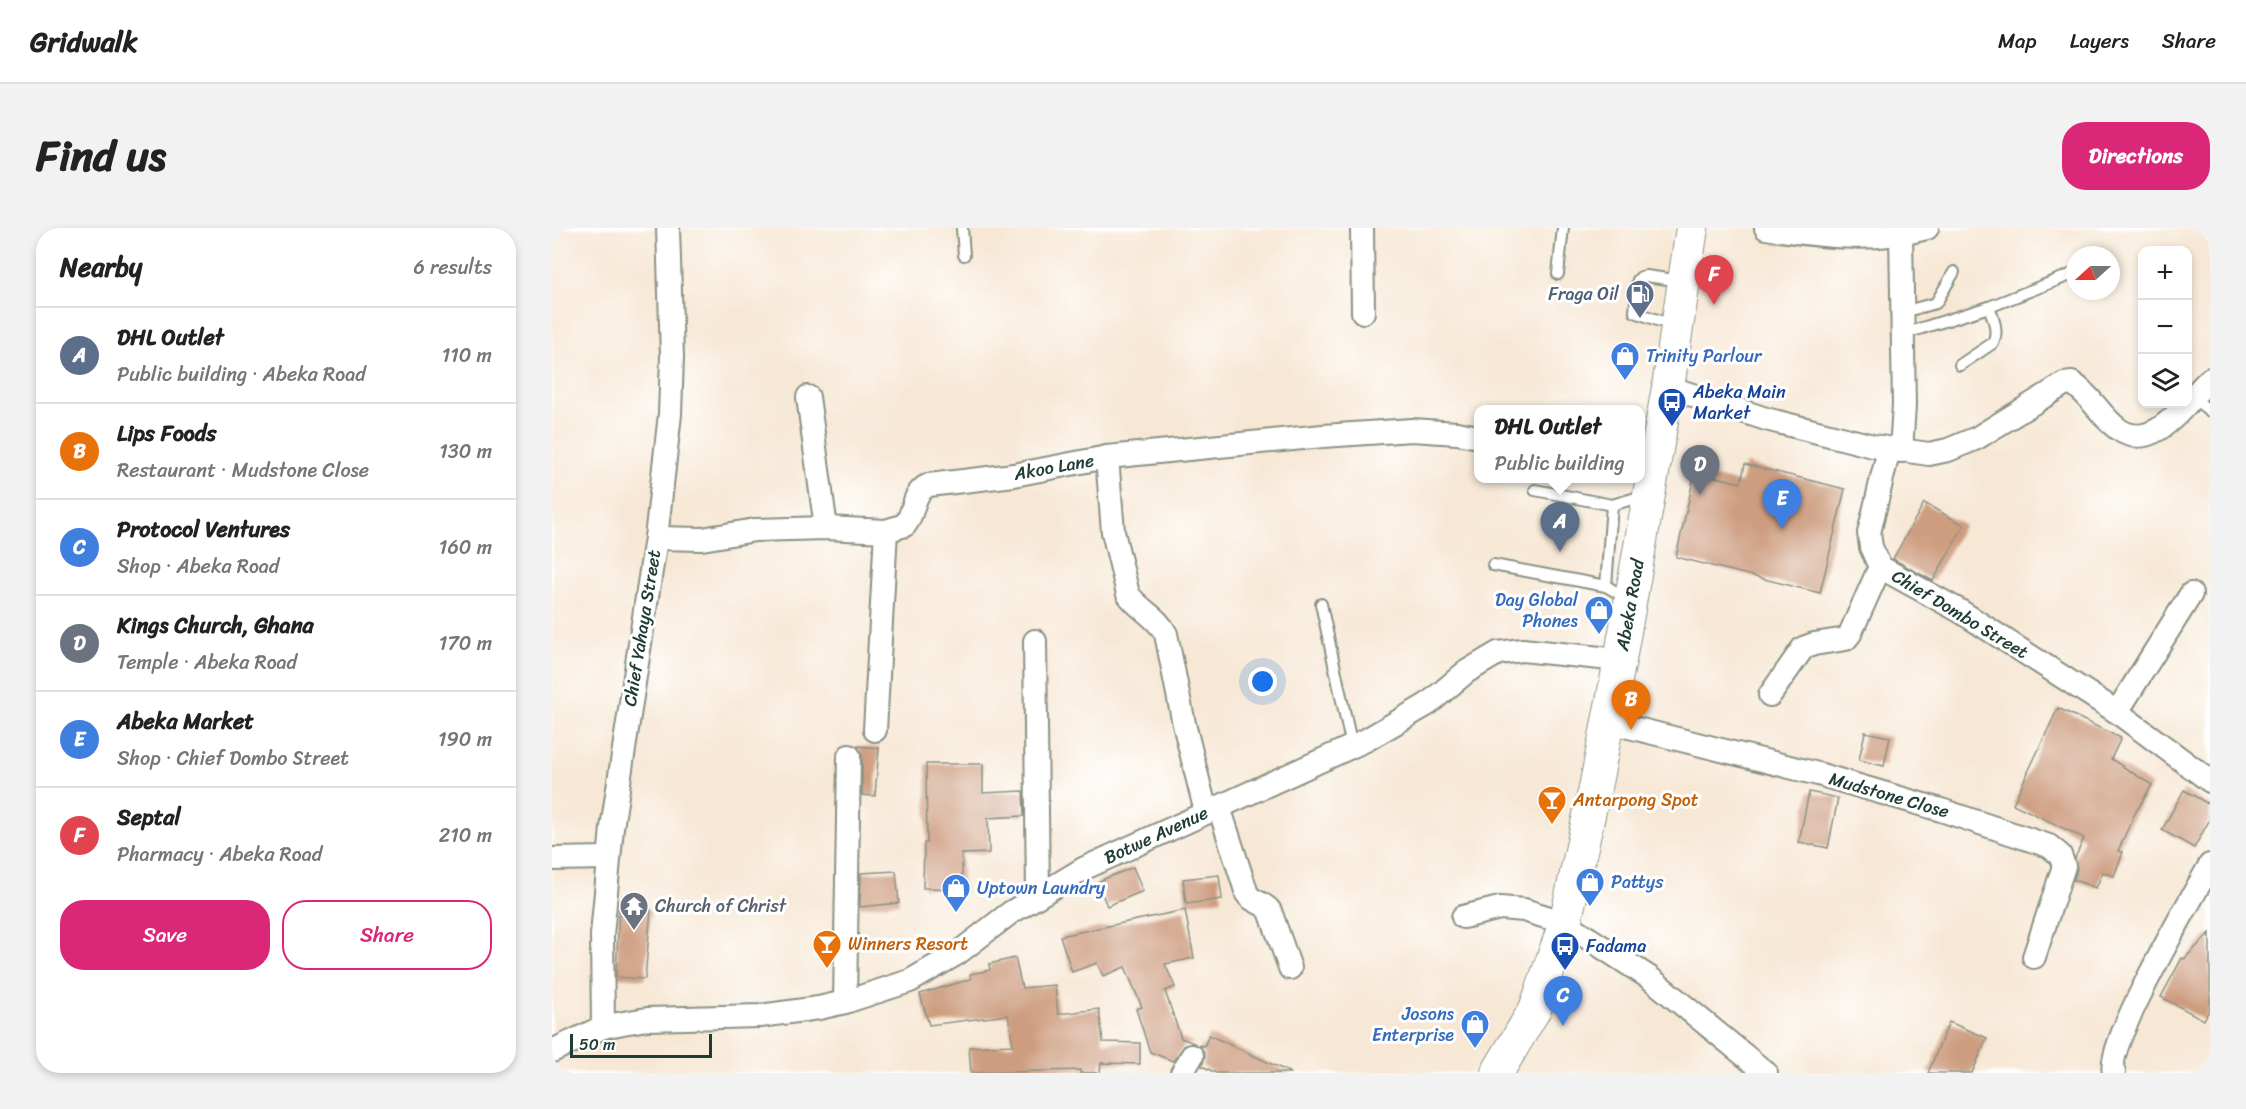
<!DOCTYPE html>
<html lang="en">
<head>
<meta charset="utf-8">
<style>
	body { margin:0; font-family:Sriracha,sans-serif; background:#f2f2f2; color:#222 }
	.controls { position:absolute; right:18px; top:18px; display:grid; overflow:hidden; border-radius:12px; box-shadow:0 3px 9px #0003 }
	.controls button { width:54px; height:54px; display:grid; place-items:center; padding:0; border:0; border-bottom:2px solid #e0e0e0; background:#fff; color:#222; font:30px sans-serif }
	.compass { position:absolute; left:1514px; top:18px; width:54px; height:54px; border-radius:50%; background:#fff; box-shadow:0 3px 9px #0003; rotate:249deg }
	.scale { position:absolute; left:18px; bottom:15px; width:142px; box-sizing:border-box; padding-left:6px; border:3px solid #1f3d34; border-top:0; font-size:16px; line-height:21px; white-space:nowrap; color:#1f3d34; -webkit-text-stroke:4px #fff; paint-order:stroke }
	.you { position:absolute; left:711px; top:454px; width:21px; height:21px; margin:-15px; border:4px solid #fff; border-radius:50%; background:#1a73e8; box-shadow:0 0 0 9px #1a73e833 }
	.badge { display:grid; place-items:center; width:39px; height:39px; border-radius:50%; background:#db2777; color:#fff; font-size:20px; font-weight:700 }
	.pin { position:absolute; translate:-50% -50px; filter:drop-shadow(0 2px 3px #0008) }
	.pin::after { content:''; position:absolute; top:32px; width:21px; height:18px; background:inherit; clip-path:polygon(0 0,100% 0,50% 100%) }
	.popup { position:absolute; left:922px; top:177px; width:171px; height:78px; box-sizing:border-box; display:grid; place-content:center; border-radius:12px; background:#fff; filter:drop-shadow(0 2px 4px #0005); font-size:20px; white-space:nowrap; color:#767676 }
	.popup b { font-size:22px; color:#222 }
	.popup::after { content:''; position:absolute; left:50%; top:100%; margin-left:-12px; border:12px solid transparent; border-top-color:#fff }
	.list { margin:0; padding:0; list-style:none }
	h2 { display:flex; justify-content:space-between; align-items:center; height:78px; margin:0; padding:0 24px; font-size:26px }
	h2 small { font-size:20px; font-weight:400; color:#767676 }
	.list li { display:grid; grid-template-columns:39px 1fr auto; gap:18px; align-items:center; box-sizing:border-box; height:96px; padding:0 24px; border-top:2px solid #e0e0e0 }
	.list b { display:block; font-size:22px; white-space:nowrap }
	.list p { margin:0; font-size:20px; white-space:nowrap; color:#767676 }
	.list em { font-size:20px; font-style:normal; color:#767676 }
	.actions { display:flex; gap:12px; padding:18px 24px }
	.actions a { flex:1; padding:14px 0; border:2px solid #db2777; border-radius:24px; text-align:center; font-size:21px; color:#db2777 }
	.actions .main { background:#db2777; color:#fff }
	.icon { flex:none; width:33px; height:33px; fill:none; stroke:currentColor; stroke-width:2; stroke-linecap:round; stroke-linejoin:round }
	.map { position:relative; flex:none; width:1658px; height:845px; overflow:hidden; border-radius:24px }
	header { display:flex; align-items:center; gap:36px; box-sizing:border-box; height:84px; padding:0 30px; background:#fff; border-bottom:2px solid #e0e0e0 }
	header strong { font-size:28px }
	nav { display:flex; gap:33px; margin-inline-start:auto; font-size:21px }
	.intro { display:flex; align-items:center; justify-content:space-between; box-sizing:border-box; height:144px; padding:0 36px }
	h1 { margin:0; font-size:42px }
	.button { padding:15px 27px; border-radius:24px; background:#db2777; color:#fff; font-size:21px; font-weight:700 }
	main { display:flex; gap:36px; padding:0 36px }
	aside { flex:1; background:#fff; border-radius:24px; box-shadow:0 3px 9px #0003 }
	.map>svg:first-child { display:block }
</style>
</head>
<body>
<header>
<strong>Gridwalk</strong>
<nav><a>Map</a><a>Layers</a><a>Share</a></nav>
</header>
<div class="intro"><h1>Find us</h1><a class="button">Directions</a></div>
<main>
<aside>
<h2>Nearby<small>6 results</small></h2>
<ul class="list">
<li><span class="badge" style="background:#5c6f8a">A</span><div><b>DHL Outlet</b><p>Public building · Abeka Road</p></div><em>110 m</em></li>
<li><span class="badge" style="background:#e8710a">B</span><div><b>Lips Foods</b><p>Restaurant · Mudstone Close</p></div><em>130 m</em></li>
<li><span class="badge" style="background:#3f7fe0">C</span><div><b>Protocol Ventures</b><p>Shop · Abeka Road</p></div><em>160 m</em></li>
<li><span class="badge" style="background:#6b7280">D</span><div><b>Kings Church, Ghana</b><p>Temple · Abeka Road</p></div><em>170 m</em></li>
<li><span class="badge" style="background:#3f7fe0">E</span><div><b>Abeka Market</b><p>Shop · Chief Dombo Street</p></div><em>190 m</em></li>
<li><span class="badge" style="background:#e0444e">F</span><div><b>Septal</b><p>Pharmacy · Abeka Road</p></div><em>210 m</em></li>
</ul>
<div class="actions"><a class="main">Save</a><a>Share</a></div>
</aside>
<div class="map">
<svg width="1658" height="845" viewBox="0 0 1658 845">
	<rect width="100%" height="100%" fill="#fff"/>
	<filter id="ink" filterUnits="userSpaceOnUse"><feTurbulence type="fractalNoise" baseFrequency=".0167" numOctaves="2"/><feDisplacementMap in="SourceGraphic" scale="12" xChannelSelector="R" yChannelSelector="G"/><feConvolveMatrix kernelMatrix="1 2 1 2 8 2 1 2 1" color-interpolation-filters="sRGB"/></filter>
	<filter id="wash" filterUnits="userSpaceOnUse"><feTurbulence type="fractalNoise" baseFrequency=".008" numOctaves="4" result="noise"/><feDisplacementMap in="SourceGraphic" scale="24" xChannelSelector="R" yChannelSelector="G"/><feGaussianBlur stdDeviation="1.35" result="paint"/><feColorMatrix in="noise" values="0 0 0 0 0 0 0 0 0 0 0 0 0 0 0 0 0 1.4 0 .05"/><feComposite in="paint" operator="in"/></filter>
	<g filter="url(#wash)">
		<rect width="100%" height="100%" fill="#f7e8d5"/>
		<g id="blocks">
			<g fill="#ce9d80">
				<polygon points="1193,236 1293,261 1268,365 1124,329 1143,244 1189,255"/>
				<polygon points="1372,275 1412,297 1381,353 1341,331"/>
				<polygon points="1506,480 1569,510 1559,531 1600,557 1582,587 1566,623 1571,624 1562,648 1551,644 1544,660 1522,652 1525,641 1523,630 1532,610 1461,576"/>
				<polygon points="1313,504 1338,509 1332,538 1307,532"/>
				<polygon points="306,518 327,520 323,568 310,567 310,528"/>
				<polygon points="374,536 431,536 431,565 471,563 472,588 436,590 437,625 410,626 410,661 371,660 372,615 375,615"/>
				<polygon points="1632,562 1658,577 1658,591 1642,620 1610,602"/>
				<polygon points="1257,564 1286,570 1276,620 1247,614"/>
				<polygon points="581,639 591,663 555,678 545,654"/>
				<polygon points="344,643 347,675 308,679 309,645"/>
				<polygon points="667,647 670,671 634,676 631,651"/>
				<polygon points="67,680 99,682 93,751 64,749"/>
				<polygon points="633,682 642,730 613,736 623,759 613,763 629,810 642,815 633,817 621,833 598,824 584,781 590,779 573,739 551,748 545,735 520,744 508,708"/>
				<polygon points="1658,705 1658,780 1652,792 1609,769 1630,730 1632,731"/>
				<polygon points="463,730 470,760 503,757 506,786 547,781 551,814 588,815 588,836 549,835 548,845 528,845 528,842 419,845 417,819 461,817 456,787 377,797 368,766 419,751 418,746 438,742 437,736"/>
				<polygon points="1397,794 1435,810 1420,845 1376,845"/>
				<polygon points="657,807 739,845 664,845 650,838 653,828 648,817 652,818"/>
			</g>
		</g>
	</g>
	<g filter="url(#ink)">
		<use href="#blocks" fill-opacity="0" stroke="#8b9284" stroke-width="1.5"/>
		<g fill="none" stroke-linecap="round" stroke-linejoin="round">
			<g stroke="#8b9284" stroke-width="14">
				<g id="lane">
					<polyline points="410,0 412,27"/>
					<polyline points="1006,46 1011,0"/>
					<polyline points="1351,84 1384,75 1402,44"/>
					<polyline points="1122,98 1083,84 1086,52 1089,49 1094,48 1130,53"/>
					<polyline points="1351,106 1437,79 1523,45"/>
					<path d="M1408,137L1441,115C1447,103 1441,90 1437,79"/>
					<polyline points="1641,170 1658,183"/>
					<polyline points="983,262 1060,277 1094,267"/>
					<polyline points="941,337 1054,358 1076,371"/>
					<polyline points="1054,358 1060,277"/>
					<polyline points="769,376 800,519"/>
				</g>
			</g>
			<g stroke="#8b9284" stroke-width="26">
				<g id="street">
					<polyline points="810,0 811,84"/>
					<path d="M1214,0C1267,8 1323,15 1375,0"/>
					<polyline points="1349,6 1352,177 1349,223"/>
					<path d="M1116,159L1214,191L1321,218L1377,226L1396,222L1425,210L1512,156L1520,155C1539,167 1549,189 1566,201C1603,227 1635,171 1658,151"/>
					<polyline points="256,169 274,300"/>
					<polyline points="1337,221 1317,305 1319,319 1328,339 1408,383 1478,428 1565,484 1658,553"/>
					<path d="M555,229L561,304L576,366C587,382 605,388 614,406L632,496L654,584"/>
					<path d="M104,310L150,311L203,302L274,300L334,303L353,297C364,283 359,265 377,257L462,247L555,229L771,208L860,202L905,205L927,209"/>
					<polyline points="483,413 486,668"/>
					<polyline points="1218,467 1251,420 1262,416 1294,411 1298,406 1328,339"/>
					<polyline points="1565,484 1639,366"/>
					<polyline points="1057,494 1266,546 1389,582 1497,618 1508,627 1512,638 1482,729"/>
					<polyline points="323,502 334,303"/>
					<path d="M667,579L695,666C701,675 712,674 718,683L738,740"/>
					<polyline points="0,631 57,630"/>
					<polyline points="911,689 948,680 972,682 1013,695 1098,750 1214,845"/>
					<polyline points="293,774 297,528"/>
					<polyline points="51,799 50,707 60,600 104,310 118,186 120,129 116,0"/>
					<polyline points="0,823 51,799 71,795 95,791 208,788 267,780 293,774 358,753 406,725 458,685 533,640 814,512 876,476 914,444 946,425 970,422 1068,432"/>
					<polyline points="630,845 640,828"/>
					<path d="M1562,845C1552,819 1641,668 1658,637"/>
				</g>
			</g>
			<g stroke="#8b9284" stroke-width="34">
				<polyline id="secondary" points="945,845 983,781 1013,695 1043,560 1068,432 1116,159 1140,0"/>
			</g>
			<use href="#lane" stroke="#fff" stroke-width="10"/>
			<use href="#street" stroke="#fff" stroke-width="22"/>
			<use href="#secondary" stroke="#fff" stroke-width="32"/>
		</g>
	</g>
	<defs>
		<g id="fuel-pin" transform="scale(1.5)"><path d="M0 17L-7.5 6A9.5 9.5 0 1 1 7.5 6Z" fill="#5c6f8a" stroke="#fff"/><path d="M-5.5-6h7V0h2V4h1.3V-2.5L3-4.5l.8-.8L6-3V5H2.5V1h-1V6h-7ZM-4.2-4.7v3.2H.2V-4.7Z" fill="#fff"/></g>
		<g id="shop-pin" transform="scale(1.5)"><path d="M0 17L-7.5 6A9.5 9.5 0 1 1 7.5 6Z" fill="#3f7fe0" stroke="#fff"/><path d="M-5-2.5h2.3a2.7 3.5 0 0 1 5.4 0H5L5.5 6h-11ZM-1.5-2.5h3a1.5 2.3 0 0 0-3 0Z" fill="#fff"/></g>
		<g id="bus-pin" transform="scale(1.5)"><path d="M0 17L-7.5 6A9.5 9.5 0 1 1 7.5 6Z" fill="#1a4fb4" stroke="#fff"/><path d="M-5-6H5V4H4V6H2V4H-2V6H-4V4H-5ZM-3.5-4V0h7V-4ZM-3.5 1.2v1.5H-2V1.2ZM2 1.2v1.5H3.5V1.2Z" fill="#fff"/></g>
		<g id="bar-pin" transform="scale(1.5)"><path d="M0 17L-7.5 6A9.5 9.5 0 1 1 7.5 6Z" fill="#e8710a" stroke="#fff"/><path d="M-6-5H6L.8 .8V4.5H3.5V6h-7V4.5H-.8V.8Z" fill="#fff"/></g>
		<g id="temple-pin" transform="scale(1.5)"><path d="M0 17L-7.5 6A9.5 9.5 0 1 1 7.5 6Z" fill="#6b7280" stroke="#fff"/><path d="M0-6L5-2H3V0L6.5 2.5H4V6H1.5V3h-3V6H-4V2.5H-6.5L-3 0V-2H-5Z" fill="#fff"/></g>
	</defs>
	<g fill-rule="evenodd">
		<use href="#fuel-pin" x="1088" y="66"/>
		<use href="#shop-pin" x="1073" y="128"/>
		<use href="#bus-pin" x="1120" y="174"/>
		<use href="#shop-pin" x="1047" y="382"/>
		<use href="#bar-pin" x="1000" y="572"/>
		<use href="#shop-pin" x="1038" y="654"/>
		<use href="#shop-pin" x="404" y="660"/>
		<use href="#temple-pin" x="82" y="678"/>
		<use href="#bar-pin" x="275" y="716"/>
		<use href="#bus-pin" x="1013" y="718"/>
		<use href="#shop-pin" x="923" y="796"/>
	</g>
	<g text-anchor="middle" dominant-baseline="central" stroke-width="6" stroke-linejoin="round" paint-order="stroke">
		<g font-size="18" fill="#4e5e75" stroke="#fff" text-anchor="end">
			<text x="1067" y="66">Fraga Oil</text>
		</g>
		<g font-size="18" fill="#366cbe" stroke="#fff" text-anchor="start">
			<text x="1094" y="128">Trinity Parlour</text>
			<text x="1026" y="372" text-anchor="end">Day Global<tspan x="1026" dy="21">Phones</tspan></text>
			<text x="1059" y="654">Pattys</text>
			<text x="425" y="660">Uptown Laundry</text>
			<text x="902" y="786" text-anchor="end">Josons<tspan x="902" dy="21">Enterprise</tspan></text>
		</g>
		<g font-size="18" fill="#164399" stroke="#fff" text-anchor="start">
			<text x="1141" y="164">Abeka Main<tspan x="1141" dy="21">Market</tspan></text>
			<text x="1034" y="718">Fadama</text>
		</g>
		<g font-size="18" fill="#1f3d34" stroke="#fff">
			<text transform="translate(502 239) rotate(-10)">Akoo Lane</text>
			<text transform="translate(1078 377) rotate(-80)">Abeka Road</text>
			<text transform="translate(1408 386) rotate(31)">Chief Dombo Street</text>
			<text transform="translate(90 400) rotate(-81)">Chief Yahaya Street</text>
			<text transform="translate(1337 567) rotate(16)">Mudstone Close</text>
			<text transform="translate(604 607) rotate(-25)">Botwe Avenue</text>
		</g>
		<g font-size="18" fill="#c56008" stroke="#fff" text-anchor="start">
			<text x="1021" y="572">Antarpong Spot</text>
			<text x="296" y="716">Winners Resort</text>
		</g>
		<g font-size="18" fill="#5b616d" stroke="#fff" text-anchor="start">
			<text x="103" y="678">Church of Christ</text>
		</g>
	</g>
</svg>
<div class="controls">
<button>+</button>
<button>−</button>
<button><svg class="icon" aria-label="layers" viewBox="0 0 24 24"><path d="M12 4l9 5-9 5-9-5zM3 14l9 5 9-5"/></svg></button>
</div>
<svg class="compass" viewBox="-18 -18 36 36"><path d="M0-13l5 13h-10z" fill="#e53935"/><path d="M0 13l5-13h-10z" fill="#767676"/></svg>
<div class="scale">50 m</div>
<div class="you"></div>
<div class="pin badge" style="left:1008px;top:324px;background:#5c6f8a">A</div>
<div class="popup"><b>DHL Outlet</b>Public building</div>
<div class="pin badge" style="left:1079px;top:502px;background:#e8710a">B</div>
<div class="pin badge" style="left:1011px;top:798px;background:#3f7fe0">C</div>
<div class="pin badge" style="left:1148px;top:267px;background:#6b7280">D</div>
<div class="pin badge" style="left:1230px;top:301px;background:#3f7fe0">E</div>
<div class="pin badge" style="left:1162px;top:77px;background:#e0444e">F</div>
</div>
</main>
</body>
</html>
